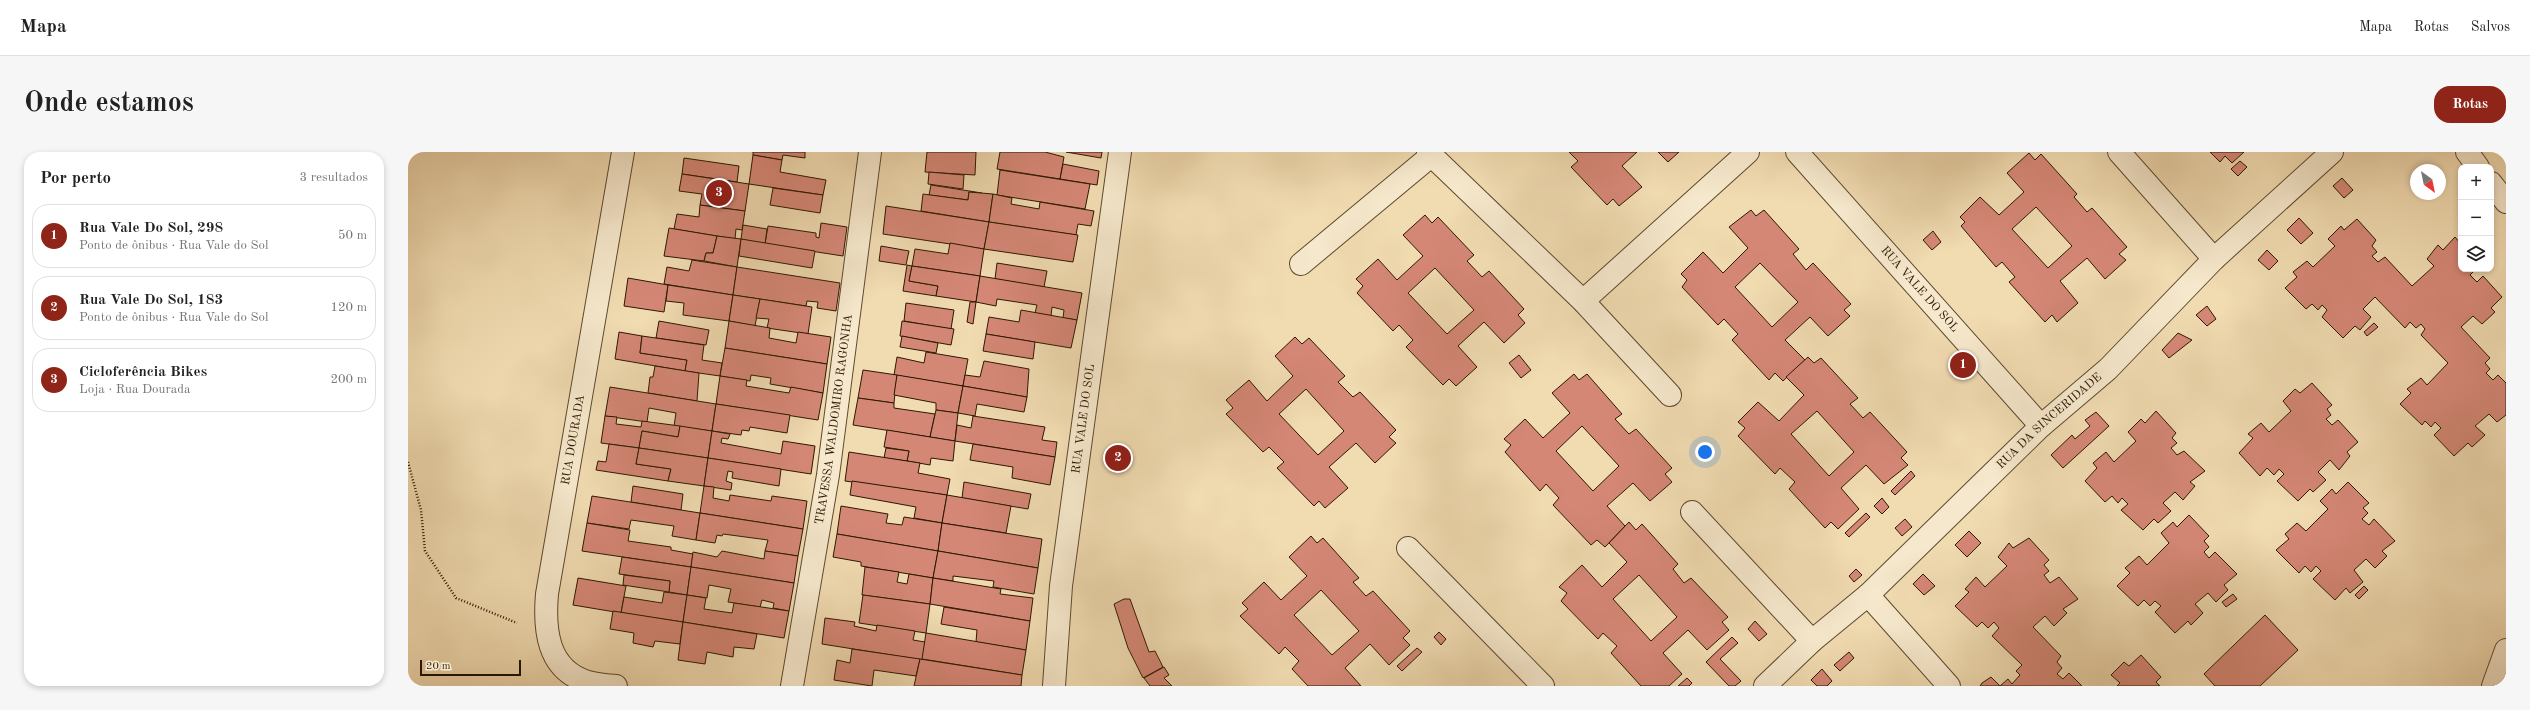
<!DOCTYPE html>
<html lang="pt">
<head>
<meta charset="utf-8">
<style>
	body { margin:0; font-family:"Old Standard TT",serif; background:#f6f6f6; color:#222 }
	.controls { position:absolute; right:12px; top:12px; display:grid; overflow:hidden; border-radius:8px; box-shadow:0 2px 6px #0003 }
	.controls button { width:36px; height:36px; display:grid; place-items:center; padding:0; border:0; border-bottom:1px solid #e0e0e0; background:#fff; color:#222; font:20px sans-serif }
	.compass { position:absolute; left:2002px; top:12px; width:36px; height:36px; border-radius:50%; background:#fff; box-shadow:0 2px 6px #0003; rotate:147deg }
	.scale { position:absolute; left:12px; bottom:10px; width:101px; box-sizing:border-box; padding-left:4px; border:2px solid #2c1802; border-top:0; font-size:11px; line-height:14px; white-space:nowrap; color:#2c1802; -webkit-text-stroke:3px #f6e8cc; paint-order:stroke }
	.you { position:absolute; left:1297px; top:300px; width:14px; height:14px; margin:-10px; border:3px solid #fff; border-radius:50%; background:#1a73e8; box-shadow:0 0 0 6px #1a73e833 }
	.badge { display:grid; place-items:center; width:26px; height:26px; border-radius:50%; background:#8f2418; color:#fff; font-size:13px; font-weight:700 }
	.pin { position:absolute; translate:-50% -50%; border:2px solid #fff; box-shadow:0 1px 4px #0006 }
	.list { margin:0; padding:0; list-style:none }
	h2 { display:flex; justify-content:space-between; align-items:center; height:52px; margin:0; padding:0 16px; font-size:17px }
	h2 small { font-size:13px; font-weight:400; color:#767676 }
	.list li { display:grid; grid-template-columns:26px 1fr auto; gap:12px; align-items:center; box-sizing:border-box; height:64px; margin:0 8px 8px; padding:0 8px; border:1px solid #e0e0e0; border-radius:16px }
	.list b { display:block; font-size:15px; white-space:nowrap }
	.list p { margin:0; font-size:13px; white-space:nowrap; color:#767676 }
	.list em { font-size:13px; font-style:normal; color:#767676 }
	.icon { flex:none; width:22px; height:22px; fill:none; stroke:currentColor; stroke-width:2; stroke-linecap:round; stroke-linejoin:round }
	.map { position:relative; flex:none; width:2098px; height:534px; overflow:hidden; border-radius:16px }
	header { display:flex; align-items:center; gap:24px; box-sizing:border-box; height:56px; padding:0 20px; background:#fff; border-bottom:1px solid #e0e0e0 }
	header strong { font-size:19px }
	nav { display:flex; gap:22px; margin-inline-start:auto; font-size:14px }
	.intro { display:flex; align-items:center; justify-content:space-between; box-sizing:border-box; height:96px; padding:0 24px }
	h1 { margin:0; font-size:28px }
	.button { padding:10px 18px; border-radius:16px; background:#8f2418; color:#fff; font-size:14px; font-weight:700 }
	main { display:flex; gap:24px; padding:0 24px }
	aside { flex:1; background:#fff; border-radius:16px; box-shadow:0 2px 6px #0003 }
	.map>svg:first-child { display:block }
</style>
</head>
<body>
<header>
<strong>Mapa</strong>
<nav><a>Mapa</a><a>Rotas</a><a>Salvos</a></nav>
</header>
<div class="intro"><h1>Onde estamos</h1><a class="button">Rotas</a></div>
<main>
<aside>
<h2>Por perto<small>3 resultados</small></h2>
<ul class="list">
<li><span class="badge">1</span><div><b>Rua Vale Do Sol, 298</b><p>Ponto de ônibus · Rua Vale do Sol</p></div><em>50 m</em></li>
<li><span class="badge">2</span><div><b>Rua Vale Do Sol, 183</b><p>Ponto de ônibus · Rua Vale do Sol</p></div><em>120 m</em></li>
<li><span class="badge">3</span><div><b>Cicloferência Bikes</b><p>Loja · Rua Dourada</p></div><em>200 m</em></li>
</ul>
</aside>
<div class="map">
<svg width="2098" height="534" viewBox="0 0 2098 534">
	<rect width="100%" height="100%" fill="#f1dbb1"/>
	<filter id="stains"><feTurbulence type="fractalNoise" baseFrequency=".005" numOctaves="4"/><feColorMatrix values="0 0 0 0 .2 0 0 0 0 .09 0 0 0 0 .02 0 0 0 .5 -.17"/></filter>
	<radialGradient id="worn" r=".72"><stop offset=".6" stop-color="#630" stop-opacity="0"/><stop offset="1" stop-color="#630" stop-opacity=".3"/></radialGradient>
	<g fill="#d58776" stroke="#2c1802" fill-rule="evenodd">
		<polygon points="345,0 397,0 397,6 375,3 374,8 345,3"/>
		<polygon points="519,0 568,0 567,23 517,20"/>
		<polygon points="592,0 637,0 656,5 652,27 589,17"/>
		<polygon points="658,0 694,0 693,6"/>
		<polygon points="1161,0 1229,0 1214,14 1234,35 1211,54 1205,47 1199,53 1163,15 1170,9"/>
		<polygon points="1250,0 1271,0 1260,10"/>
		<polygon points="1802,0 1836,0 1824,11 1817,4 1812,10"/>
		<path d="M1621,1L1627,8L1633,2L1669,42L1666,45L1679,60L1684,56L1719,95L1711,102L1718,108L1697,127L1679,106L1652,129L1670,151L1649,170L1644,163L1637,170L1601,130L1607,125L1594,110L1588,115L1553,74L1557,70L1552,65L1572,45L1591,63L1616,40L1599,21ZM1628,55L1664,94L1640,116L1604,77Z"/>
		<polygon points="345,3 374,8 372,20 418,28 415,43 341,32"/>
		<polygon points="276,6 331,14 329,30 274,22"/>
		<polygon points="1832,9 1839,15 1830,24 1823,17"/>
		<polygon points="655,12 691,19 689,33 652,27"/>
		<polygon points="592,18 682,32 677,57 589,43"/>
		<polygon points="521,20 556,23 555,37 520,32"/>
		<polygon points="274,22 341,32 337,59 292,53 294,42 271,39"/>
		<polygon points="1934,26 1945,38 1936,46 1925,34"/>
		<polygon points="523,33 574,41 574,43 561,40 560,48 521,43"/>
		<polygon points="365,36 415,43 412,61 362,53"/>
		<polygon points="561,40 585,42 581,70 513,59 515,42 560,48"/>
		<polygon points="585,42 604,46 603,52 631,57 632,50 686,59 683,74 670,72 668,83 581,70"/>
		<polygon points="292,53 337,59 334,78 328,77 327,87 266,77 269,62 291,65"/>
		<polygon points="478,54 581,70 576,97 475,82"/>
		<path d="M1343,58L1348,64L1356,58L1391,97L1385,102L1398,118L1405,111L1443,152L1436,158L1442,164L1420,184L1402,165L1377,188L1397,208L1375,229L1367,221L1361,228L1324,188L1330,182L1316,167L1310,173L1274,135L1279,128L1273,122L1295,100L1315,121L1340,96L1321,75ZM1352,111L1390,150L1364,175L1327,135Z"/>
		<path d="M1017,63L1024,71L1030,65L1066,103L1059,109L1074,125L1081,119L1116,157L1110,163L1117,171L1096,191L1076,170L1050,194L1069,215L1048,234L1041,227L1035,233L998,195L1005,188L991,173L985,179L949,141L955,134L948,127L970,107L989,128L1015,104L995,83ZM1027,116L1066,158L1039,182L1000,141Z"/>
		<polygon points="1891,66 1905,81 1893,92 1879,78"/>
		<polygon points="1949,67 1968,88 1964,94 1969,100 1964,104 1970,110 1977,105 2004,134 2026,114 2019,107 2030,93 2035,98 2047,85 2053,92 2053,117 2066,117 2067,118 2062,123 2069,130 2075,124 2094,145 2083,156 2087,160 2074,172 2065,164 2053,175 2082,206 2077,211 2082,217 2078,221 2085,228 2090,223 2098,231 2098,263 2089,270 2081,262 2067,274 2077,283 2064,295 2060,291 2046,304 2026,283 2033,276 2027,270 2023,275 2017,269 2014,273 1992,252 2003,241 1999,237 2013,226 2019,233 2040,211 2013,183 2017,177 2013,172 2008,176 2002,170 1997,176 1967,145 1955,157 1963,165 1952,178 1947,174 1935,186 1914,165 1919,158 1914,153 1910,158 1904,152 1898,157 1877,136 1889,125 1885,120 1899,109 1905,115 1927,94 1920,87 1933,74 1936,78"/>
		<polygon points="581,70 670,83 665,110 576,97"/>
		<polygon points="413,71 439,75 435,104 357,92 360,74 408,81 408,85 411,86"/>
		<polygon points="335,73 359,77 357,92 333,87"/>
		<polygon points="261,76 309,84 305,101 298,101 296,109 256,104"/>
		<polygon points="1525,79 1533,90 1524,98 1515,88"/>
		<polygon points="309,84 333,87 329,115 296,109 298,101 305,101"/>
		<polygon points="333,87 407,99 404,116 331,104"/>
		<polygon points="542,91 576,97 572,124 504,114 507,97 540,102"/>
		<polygon points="473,94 501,99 498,113 471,109"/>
		<polygon points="1859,98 1870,109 1861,118 1850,108"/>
		<polygon points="284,108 329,115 325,143 256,132 259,115 281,119"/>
		<polygon points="589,111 639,119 636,135 587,127"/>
		<polygon points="499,113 504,114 501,129 530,134 528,144 495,139"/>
		<polygon points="504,114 572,124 568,150 528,144 530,134 501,129"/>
		<polygon points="329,115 432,131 428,159 409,156 410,150 399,149 398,154 325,143"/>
		<polygon points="572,124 674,141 669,168 655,166 656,158 644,155 643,164 627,161 629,153 589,147 588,154 568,150"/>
		<polygon points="220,126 260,133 256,160 216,154"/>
		<polygon points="260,133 325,143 321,169 275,163 276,151 258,149"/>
		<polygon points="325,143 352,147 347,174 321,169"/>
		<polygon points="352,147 404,155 400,182 359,176 361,167 348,166"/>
		<polygon points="562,150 568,150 565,172 559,170"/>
		<polygon points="498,151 546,158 543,177 496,169"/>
		<polygon points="1799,154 1808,167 1799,174 1788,163"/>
		<polygon points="613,158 669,168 663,196 578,182 581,165 611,170"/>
		<polygon points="251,169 301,178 298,193 248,186"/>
		<polygon points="321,169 362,176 361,186 388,191 390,180 423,185 419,212 317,196"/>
		<polygon points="494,169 546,177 543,193 492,184"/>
		<polygon points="1966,171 1970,175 1959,184 1956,180"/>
		<polygon points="211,180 234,184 232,201 279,208 277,219 207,207"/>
		<polygon points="1770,181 1784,188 1761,206 1754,198"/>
		<polygon points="578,182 627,190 625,207 575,199"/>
		<polygon points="234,184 296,193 294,208 314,211 312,224 277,219 279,208 232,201"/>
		<polygon points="494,184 530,191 528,201 492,195"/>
		<path d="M887,185L894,192L901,186L937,224L930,230L945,245L952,240L988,278L981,285L988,291L967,311L948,291L921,315L940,336L917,356L911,349L906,354L869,316L876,310L861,295L855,300L818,262L825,256L818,248L841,228L859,249L885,224L867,204ZM898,237L936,279L910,303L871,262Z"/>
		<polygon points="317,196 419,212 415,241 362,232 363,226 343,223 342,229 312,224"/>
		<polygon points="518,200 560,207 555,234 486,223 489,205 516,211"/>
		<polygon points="1111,203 1123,218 1113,226 1101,211"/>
		<path d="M1400,205L1406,211L1413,206L1450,246L1442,252L1455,266L1462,260L1499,300L1493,306L1500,313L1476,332L1458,313L1433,336L1451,357L1430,377L1423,370L1417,376L1381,337L1387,330L1372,316L1367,322L1330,284L1337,276L1330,270L1350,250L1371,269L1396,243L1378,225ZM1409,259L1446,300L1421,324L1383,282Z"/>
		<polygon points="576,209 621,217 619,245 555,234 557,223 572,225"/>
		<polygon points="247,214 291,221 289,249 240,241 242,225 245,225"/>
		<polygon points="455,218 489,223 486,251 450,246"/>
		<path d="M1166,222L1171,228L1179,222L1214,262L1207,267L1221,282L1228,277L1264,316L1257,322L1264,330L1242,349L1225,331L1199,354L1217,374L1197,395L1189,388L1183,393L1145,353L1151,346L1138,332L1132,339L1097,300L1103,293L1096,287L1117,267L1135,286L1162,261L1144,241ZM1174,274L1211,314L1185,339L1148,299Z"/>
		<polygon points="489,223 555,234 550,261 528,258 528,251 486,243"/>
		<polygon points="312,224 339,228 338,234 381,241 383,235 415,241 410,268 308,252"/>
		<polygon points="1904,231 1924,253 1919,257 1923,263 1918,267 1924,273 1930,268 1950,290 1939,300 1942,304 1931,318 1922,308 1910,320 1918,328 1905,340 1902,337 1890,349 1869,329 1876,322 1871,317 1866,323 1859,316 1852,324 1831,301 1845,286 1840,282 1853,271 1861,280 1883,259 1875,249 1887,237 1892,241"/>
		<polygon points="555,234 619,245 616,260 569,252 567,264 550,261"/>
		<polygon points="202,235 308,252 304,279 266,274 268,261 241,256 239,270 197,264"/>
		<polygon points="450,246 486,251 486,256 527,262 522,285 445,273"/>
		<polygon points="308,252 382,263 379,281 342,275 341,279 334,278 333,283 304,279"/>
		<polygon points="528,258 550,261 547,289 522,285"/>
		<polygon points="1748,259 1768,281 1764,286 1769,291 1763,296 1769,303 1776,299 1797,319 1782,330 1787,334 1775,348 1767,340 1755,351 1763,359 1750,371 1746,367 1735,378 1713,358 1720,352 1714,346 1710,351 1704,344 1697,350 1677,329 1689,316 1685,311 1698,300 1706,310 1728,289 1720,280 1733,267 1737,271"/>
		<polygon points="1688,260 1701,274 1655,316 1643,303 1664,283 1667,287 1682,274 1677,268"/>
		<polygon points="197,264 209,265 208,272 233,275 234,269 272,274 270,285 234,279 231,296 193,291"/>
		<polygon points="565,264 637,275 634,288 649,290 647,305 547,289 549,273 563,276"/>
		<polygon points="272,274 304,279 300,306 231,296 234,279 270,285"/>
		<polygon points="479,278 547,289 545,309 523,306 522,313 499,309 501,299 476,295"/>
		<polygon points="304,279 322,282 320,287 314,286 313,291 373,302 375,289 407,294 403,322 300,306"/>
		<polygon points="201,292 231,296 228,312 263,317 260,329 188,318 190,309 198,310"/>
		<polygon points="565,292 647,305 642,333 604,326 605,315 562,308"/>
		<polygon points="231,296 300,306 296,334 260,329 263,317 228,312"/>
		<polygon points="478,296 501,299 499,309 476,306"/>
		<polygon points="441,300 512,311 510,321 542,327 539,343 437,329"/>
		<polygon points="300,306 373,317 371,334 324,326 325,320 320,319 318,329 324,331 323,338 296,334"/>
		<polygon points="1503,319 1507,324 1487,343 1483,339"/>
		<polygon points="444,329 539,343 534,371 506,366 508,355 442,343"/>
		<polygon points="556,330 623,342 620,357 554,346"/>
		<polygon points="1940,330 1961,351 1955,356 1960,361 1954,367 1961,373 1966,367 1987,389 1974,399 1979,404 1967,416 1958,407 1946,418 1955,430 1942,441 1938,436 1927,448 1905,427 1913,419 1908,414 1903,420 1897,414 1891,421 1868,398 1881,387 1877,382 1889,371 1898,379 1920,357 1912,349 1924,337 1928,342"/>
		<polygon points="225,334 275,342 273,358 223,350"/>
		<polygon points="296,334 306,335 305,346 321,349 322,343 363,349 364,344 399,349 395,377 292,361"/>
		<polygon points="539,343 603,354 598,381 534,371"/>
		<polygon points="184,344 292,361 288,388 264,384 266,374 223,368 221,377 179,371"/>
		<polygon points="1474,346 1481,355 1474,362 1466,354"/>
		<polygon points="433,354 480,362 478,371 494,373 496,365 534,371 530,399 429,382"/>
		<polygon points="292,361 395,377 390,404 357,399 360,388 315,382 314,384 309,383 307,391 288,388"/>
		<polygon points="1458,361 1462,365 1441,385 1437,381"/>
		<polygon points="1781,363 1801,384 1796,389 1801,395 1796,400 1801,406 1807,400 1829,422 1816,433 1820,438 1808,450 1800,441 1787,452 1795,461 1783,473 1780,469 1767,481 1747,460 1753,454 1747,449 1742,454 1736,448 1730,454 1709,434 1722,421 1717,416 1731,404 1739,413 1761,391 1753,381 1765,370 1769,375"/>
		<polygon points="1497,367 1504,375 1494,384 1487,376"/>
		<path d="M1221,370L1228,378L1234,372L1270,412L1265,417L1276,431L1283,426L1320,465L1314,470L1321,478L1299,498L1280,478L1255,501L1274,522L1261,534H1233L1203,501L1209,494L1195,481L1190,487L1153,449L1159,441L1151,435L1174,413L1194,435L1219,410L1201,391ZM1231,423L1269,465L1243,489L1205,447Z"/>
		<polygon points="179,371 222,378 220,389 263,395 263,398 285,402 283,415 174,399"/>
		<polygon points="534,371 634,387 630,416 530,399"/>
		<polygon points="1561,379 1573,391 1559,405 1547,393"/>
		<polygon points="429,382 530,399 525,426 453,414 453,410 425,405"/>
		<path d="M903,384L909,391L915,386L951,426L945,430L958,444L965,439L1002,479L995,486L1002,493L981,513L962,492L937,516L953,534H900L884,517L891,509L877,495L871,502L832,464L840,457L834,451L856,430L873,448L899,424L881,405ZM913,438L951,479L924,503L886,463Z"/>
		<polygon points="1621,386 1641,408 1636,413 1641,419 1636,423 1642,431 1651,425 1670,447 1655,457 1659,461 1646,474 1637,464 1625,475 1653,504 1649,510 1654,516 1649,522 1655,527 1661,521 1674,534 1592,534 1600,527 1604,532 1612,523 1608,519 1614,513 1584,484 1591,476 1586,470 1580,476 1574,470 1569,475 1547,454 1561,440 1557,437 1568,425 1577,435 1599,414 1590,405 1601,391 1605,396"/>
		<polygon points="314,399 356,407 357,399 390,404 386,431 283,415 285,400 309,405"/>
		<polygon points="530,399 630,416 626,442 585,435 586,429 545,424 545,429 525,426"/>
		<polygon points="214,405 283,415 279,443 261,440 262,429 211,422"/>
		<polygon points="283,415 386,431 381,459 365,456 366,451 354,448 352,455 320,450 323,437 301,433 299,446 279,443"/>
		<polygon points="457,415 491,420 489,430 499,432 501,422 525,426 522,452 454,443"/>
		<polygon points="1448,417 1454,423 1446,430 1441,424"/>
		<polygon points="1515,422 1527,434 1516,443 1505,432"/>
		<polygon points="216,423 262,429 261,440 215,433"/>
		<polygon points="170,426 218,434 213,461 165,453"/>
		<polygon points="525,426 593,437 592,442 625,446 622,469 522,452"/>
		<polygon points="1956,434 1960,438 1951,447 1947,443"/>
		<polygon points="256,440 279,443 275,470 213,461 216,445 254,451"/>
		<polygon points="1825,442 1829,447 1818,455 1814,450"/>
		<polygon points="279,443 298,446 296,457 324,461 326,451 381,459 376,486 275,470"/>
		<polygon points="455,443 522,452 518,481 451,471"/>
		<polygon points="716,447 722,447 741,500 747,499 755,515 735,526 720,496 706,452"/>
		<polygon points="536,455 622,469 618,498 568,490 569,478 533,472"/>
		<polygon points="205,459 275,470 272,492 247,489 245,495 225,491 226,481 202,477"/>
		<polygon points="1857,463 1890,498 1852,534 1807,534 1796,522"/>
		<polygon points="417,466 447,470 446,474 468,479 469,473 507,479 505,488 517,490 515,508 414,492"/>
		<polygon points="1347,469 1359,482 1351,489 1340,477"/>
		<polygon points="275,470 349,482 346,497 326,495 325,505 299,500 297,512 270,508"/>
		<polygon points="1031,480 1038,487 1033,493 1026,485"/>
		<polygon points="518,481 618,498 614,523 514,507"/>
		<polygon points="1324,485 1330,491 1312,507 1333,529 1327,534 1321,534 1298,510"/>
		<polygon points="1009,496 1014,500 994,519 989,514"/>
		<polygon points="444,497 512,507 508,524 466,518 464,534 426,528 429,508 442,511"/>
		<polygon points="1441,500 1446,506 1432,519 1426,513"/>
		<polygon points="1733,503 1753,525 1748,530 1752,534 1709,534 1712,531 1703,523 1716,510 1721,514"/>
		<polygon points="512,507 614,523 613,534 506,534"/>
		<polygon points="756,515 761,523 756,526 764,534 742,534 736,526"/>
		<polygon points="1414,517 1424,529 1419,534 1409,534 1403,528"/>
		<polygon points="1583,525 1592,534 1572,534 1574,531"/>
		<polygon points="1279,526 1284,531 1281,534 1270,534"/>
	</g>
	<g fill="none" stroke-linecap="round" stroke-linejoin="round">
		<g stroke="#5d492e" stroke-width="24">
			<g id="minor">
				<polyline points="1020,0 1175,149 1262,243"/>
				<path id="s1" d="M1389,0L1633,274"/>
				<polyline points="1711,0 1806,107"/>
				<polyline points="2059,0 2070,15"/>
				<polyline points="2083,31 2098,50"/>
				<polyline points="893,112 1024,3"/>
				<polyline points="1175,149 1340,0"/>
				<polyline points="1284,360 1404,489"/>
				<polyline points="1000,396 1135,534"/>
				<polyline points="1460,443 1541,534"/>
				<path id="s2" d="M208,534C199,533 189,533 180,530C139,518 136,477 139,442L215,0"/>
				<path id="s3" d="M384,534L420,323L462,0"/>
				<path id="s4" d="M646,534L653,434L712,0"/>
				<path id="s5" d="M1357,534L1404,489L1460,443L1633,274L1700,217L1806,107L1924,0"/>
				<polyline points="2085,534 2098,498"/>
			</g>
		</g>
		<polyline stroke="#2c1802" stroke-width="2.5" stroke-dasharray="1 2" stroke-linecap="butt" points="0,310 13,358 17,399 48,446 109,471"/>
		<use href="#minor" stroke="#f6e8cc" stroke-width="22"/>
	</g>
	<g text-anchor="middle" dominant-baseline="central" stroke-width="4" stroke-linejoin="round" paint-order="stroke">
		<g font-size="12" fill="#2c1802" stroke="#f6e8cc">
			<text stroke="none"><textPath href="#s1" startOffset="184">RUA VALE DO SOL</textPath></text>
			<text stroke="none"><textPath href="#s3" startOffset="270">TRAVESSA WALDOMIRO RAGONHA</textPath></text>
			<text stroke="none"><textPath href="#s4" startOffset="269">RUA VALE DO SOL</textPath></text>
			<text stroke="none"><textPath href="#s5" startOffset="389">RUA DA SINCERIDADE</textPath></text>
			<text stroke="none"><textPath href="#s2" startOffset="291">RUA DOURADA</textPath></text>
		</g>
	</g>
	<rect width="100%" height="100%" filter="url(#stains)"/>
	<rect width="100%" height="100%" fill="url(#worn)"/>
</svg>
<div class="controls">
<button>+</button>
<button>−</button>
<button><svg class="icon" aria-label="layers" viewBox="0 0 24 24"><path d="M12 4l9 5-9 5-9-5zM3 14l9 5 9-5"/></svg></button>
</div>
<svg class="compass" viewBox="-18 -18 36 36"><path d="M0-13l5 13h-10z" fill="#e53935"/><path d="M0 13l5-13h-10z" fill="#767676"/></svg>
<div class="scale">20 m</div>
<div class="you"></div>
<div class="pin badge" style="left:1555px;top:213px">1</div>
<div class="pin badge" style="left:710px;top:306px">2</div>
<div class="pin badge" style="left:311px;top:41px">3</div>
</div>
</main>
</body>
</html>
